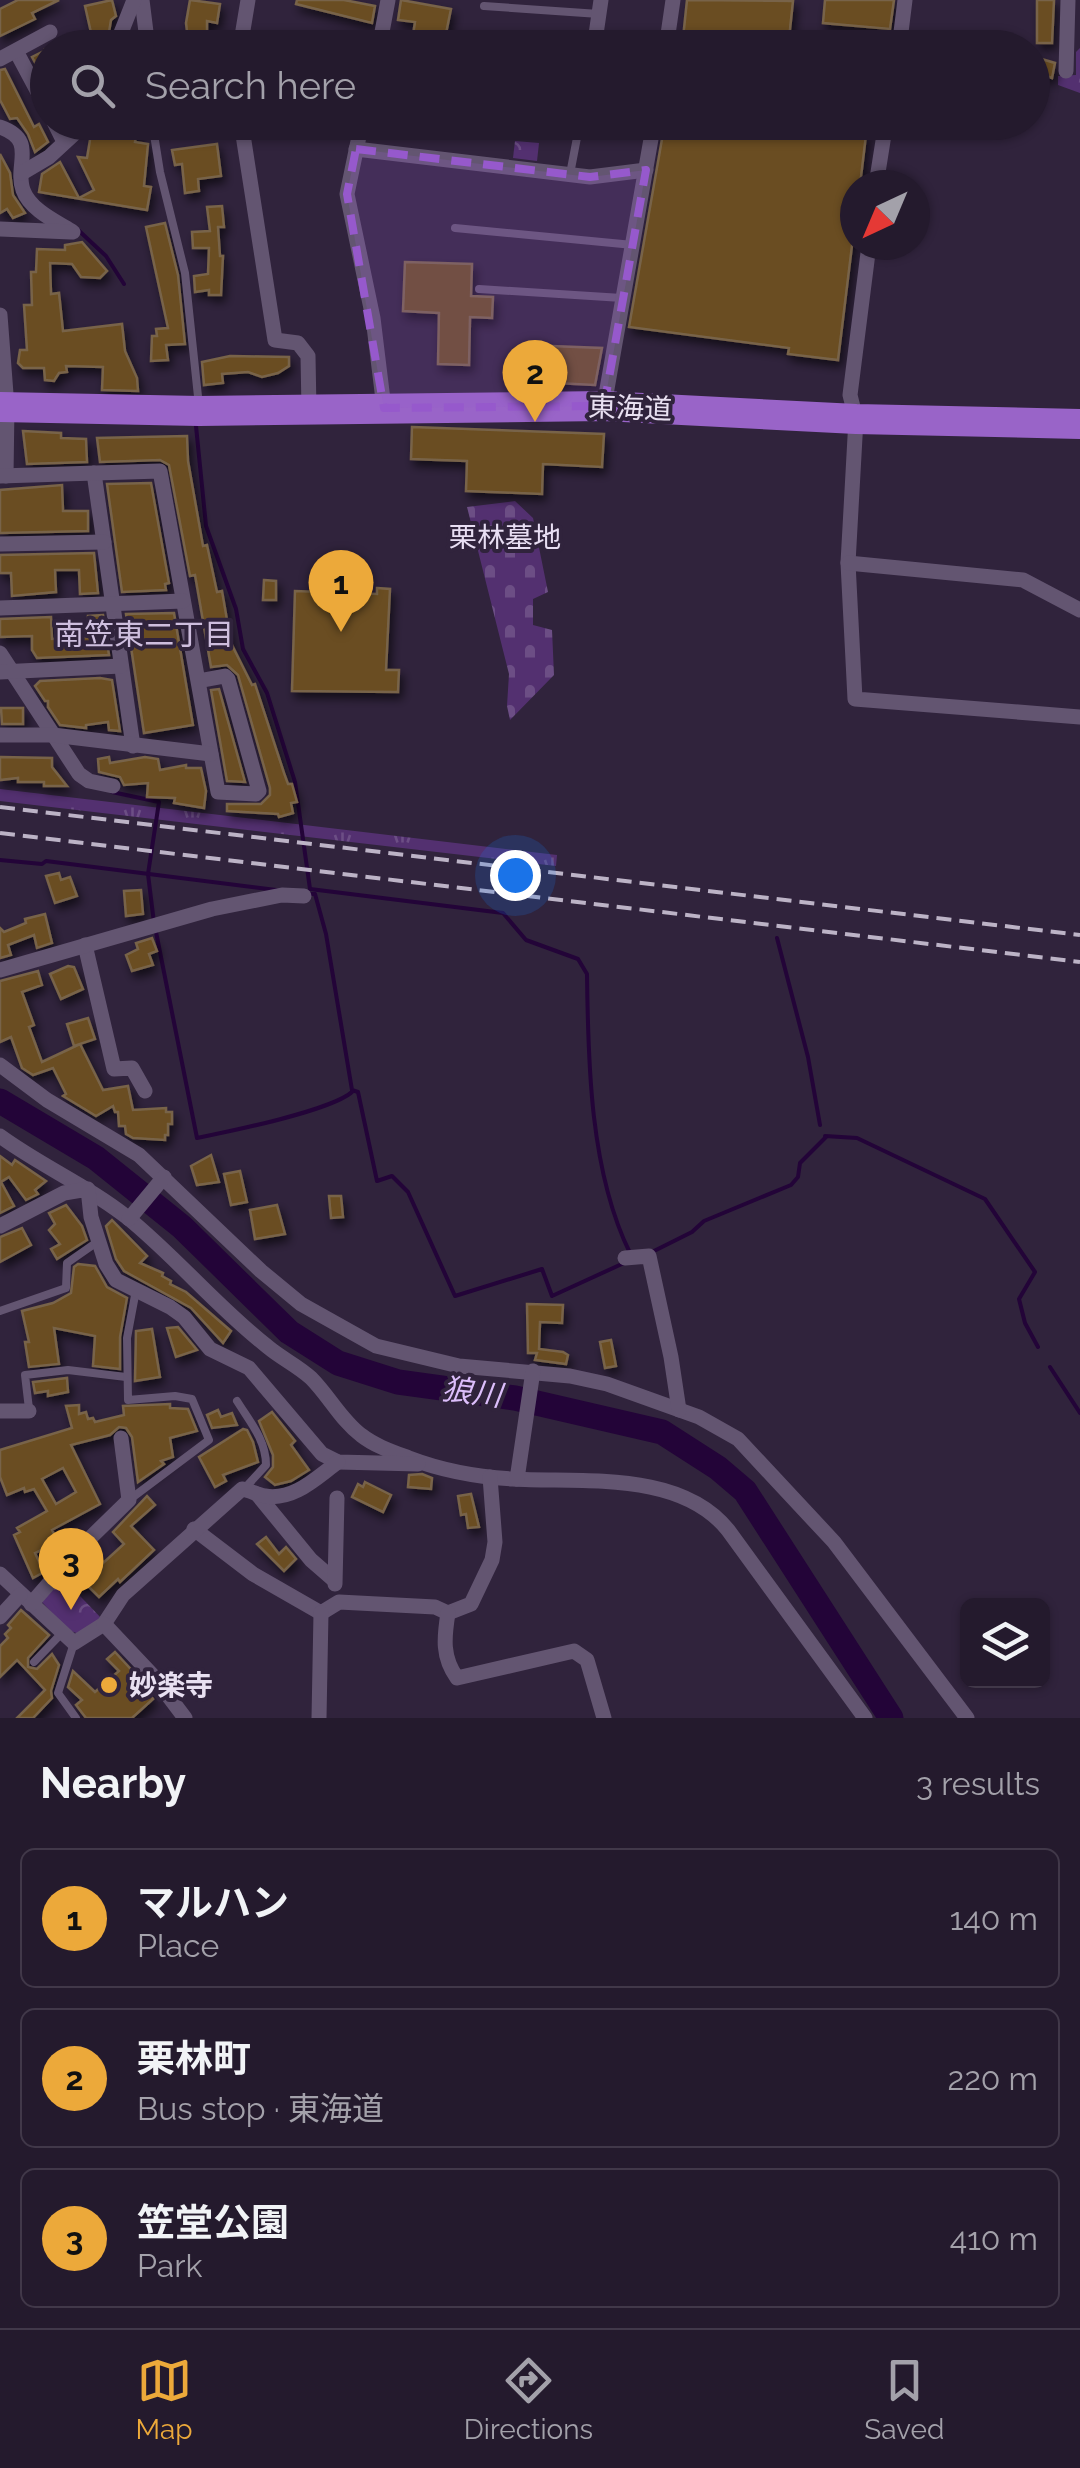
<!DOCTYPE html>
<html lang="en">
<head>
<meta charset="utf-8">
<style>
	body { margin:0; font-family:Raleway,"Noto Sans JP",sans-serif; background:#2c2335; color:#f1f3f6 }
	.controls { position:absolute; right:30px; bottom:30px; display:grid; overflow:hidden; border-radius:15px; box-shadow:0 2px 8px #0004 }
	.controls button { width:90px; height:90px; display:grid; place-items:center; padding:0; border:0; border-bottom:2px solid #413849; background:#241a2d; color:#f1f3f6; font:50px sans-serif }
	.compass { position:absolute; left:840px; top:170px; width:90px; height:90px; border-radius:50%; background:#241a2d; box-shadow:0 2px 8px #0004; rotate:224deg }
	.you { position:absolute; left:515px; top:875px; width:35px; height:35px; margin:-25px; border:8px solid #fff; border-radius:50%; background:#1a73e8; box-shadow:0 0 0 15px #1a73e833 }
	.badge { display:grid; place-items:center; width:65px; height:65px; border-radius:50%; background:#eca93a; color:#111; font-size:32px; font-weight:700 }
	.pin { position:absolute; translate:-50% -82px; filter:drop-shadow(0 2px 5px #0008) }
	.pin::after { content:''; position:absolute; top:52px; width:35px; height:30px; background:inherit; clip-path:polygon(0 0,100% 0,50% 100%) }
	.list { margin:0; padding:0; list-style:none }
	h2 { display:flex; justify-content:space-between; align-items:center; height:130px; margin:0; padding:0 40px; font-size:42px }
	h2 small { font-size:32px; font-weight:400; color:#a3a1aa }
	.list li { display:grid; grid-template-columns:65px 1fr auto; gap:30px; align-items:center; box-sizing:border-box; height:140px; margin:0 20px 20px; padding:0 20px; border:2px solid #413849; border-radius:15px }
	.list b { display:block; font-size:38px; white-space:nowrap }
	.list p { margin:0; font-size:32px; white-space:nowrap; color:#a3a1aa }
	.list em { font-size:32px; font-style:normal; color:#a3a1aa }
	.icon { flex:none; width:55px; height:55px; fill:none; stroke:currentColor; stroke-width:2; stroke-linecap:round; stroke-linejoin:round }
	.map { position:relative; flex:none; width:1080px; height:1718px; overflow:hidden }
	.search { position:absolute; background:#241a2d; box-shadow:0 2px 8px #0004; left:30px; right:30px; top:30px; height:110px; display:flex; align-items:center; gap:25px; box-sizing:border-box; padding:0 35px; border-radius:55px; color:#a3a1aa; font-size:38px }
	.sheet { height:610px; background:#241a2d }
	nav { display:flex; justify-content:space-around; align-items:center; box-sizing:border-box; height:140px; border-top:2px solid #413849; background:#241a2d; font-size:28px; color:#a3a1aa }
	nav a { display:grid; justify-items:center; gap:5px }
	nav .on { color:#eca93a }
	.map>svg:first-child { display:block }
</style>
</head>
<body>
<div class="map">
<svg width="1080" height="1718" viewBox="0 0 1080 1718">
	<defs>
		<pattern id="grass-tufts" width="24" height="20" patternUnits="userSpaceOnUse" patternTransform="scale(2.5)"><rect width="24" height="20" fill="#533070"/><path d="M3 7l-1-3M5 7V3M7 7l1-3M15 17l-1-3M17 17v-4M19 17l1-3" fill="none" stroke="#6c4e85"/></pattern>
		<pattern id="forest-crowns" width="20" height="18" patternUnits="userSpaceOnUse" patternTransform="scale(2.5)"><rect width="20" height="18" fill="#533070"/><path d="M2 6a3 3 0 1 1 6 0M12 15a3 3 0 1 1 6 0" fill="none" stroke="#6c4e85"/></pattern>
		<pattern id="cemetery-stones" width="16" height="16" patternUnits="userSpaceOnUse" patternTransform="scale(2.5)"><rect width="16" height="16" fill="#533070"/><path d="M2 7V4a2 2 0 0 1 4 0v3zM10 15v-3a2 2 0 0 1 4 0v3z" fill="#6c4e85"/></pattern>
		<filter id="shadow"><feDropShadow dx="3.5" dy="6" stdDeviation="5" flood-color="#0009"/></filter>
	</defs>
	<rect width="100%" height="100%" fill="#30233c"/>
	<polygon fill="url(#grass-tufts)" points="0,789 557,855 556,866 0,801"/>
	<g fill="url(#forest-crowns)">
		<polygon points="1080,48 1080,93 1058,85 1058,76 1076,75 1076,52"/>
		<polygon points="515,141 539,143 537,161 513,158"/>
		<polygon points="61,1576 102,1619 79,1634 68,1630 41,1601"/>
	</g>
	<polygon fill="url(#cemetery-stones)" points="515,501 533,518 548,592 533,599 533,625 552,630 554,675 510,720 507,706 509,674 467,507"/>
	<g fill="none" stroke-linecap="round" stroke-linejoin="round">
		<g stroke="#230438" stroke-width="4">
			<polyline points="76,228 106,256 124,284"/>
			<path d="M196,426L206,526L236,609L243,649L267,693L295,782L310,889L503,913L526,940L578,959L587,974C588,1062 590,1172 630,1253"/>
			<polyline points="112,792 159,802 148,874 154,923"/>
			<polyline points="0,860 42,864 46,861 276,890"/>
			<polyline points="310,894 315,894 326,934 352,1090 358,1092 377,1181 392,1176 408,1192 455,1296 542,1269 552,1296 624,1263"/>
			<path d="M156,932L197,1138C227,1132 334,1110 353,1091"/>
			<polyline points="777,938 808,1057 820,1125"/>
			<polyline points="825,1136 857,1138 985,1199 1035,1272 1019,1299 1025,1323 1038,1347"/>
			<polyline points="652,1252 692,1232 704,1221 791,1185 798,1177 800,1163 826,1137"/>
			<polyline points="1050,1367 1080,1413"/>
		</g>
		<polyline stroke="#230438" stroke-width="25" points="0,1101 96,1158 182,1227 289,1332 338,1363 398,1382 515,1398 662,1432 718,1468 745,1491 891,1718"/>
	</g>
	<g fill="#6a4d21" stroke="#786449" stroke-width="2.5" fill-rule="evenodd" filter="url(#shadow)">
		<polygon points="18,0 59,0 32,13 35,19 0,36 0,9"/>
		<polygon points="112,0 116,16 111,20 109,32 92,37 85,6"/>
		<polygon points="190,0 220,4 217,23 207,21 207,48 189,48 186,23"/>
		<polygon points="297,0 344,0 375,6 372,23 296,4"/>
		<polygon points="401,0 451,9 443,48 411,48 415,22 398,20"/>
		<polygon points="687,0 793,1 788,48 682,48"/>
		<polygon points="825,0 894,0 890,29 823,23"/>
		<polygon points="1037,0 1054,0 1052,43 1037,43"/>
		<polygon points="66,36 71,36 77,48 47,48"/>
		<polygon points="48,49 48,86 32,57"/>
		<polygon points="1038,58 1055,63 1052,78 1032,71"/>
		<polygon points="5,69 34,127 39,124 48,142 35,152 28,134 17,118 10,119 0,100 0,70"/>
		<polygon points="98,122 138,122 135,142 148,144 144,186 151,187 147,210 39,192 42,174 60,162 79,198 94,190 78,157 87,158 91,134"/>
		<polygon points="665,122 759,122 866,135 860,185 855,185 855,221 838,360 788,354 789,348 629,327"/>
		<polygon points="217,144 221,176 198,179 199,191 185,193 182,164 175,165 172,150"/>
		<polygon points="0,154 10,173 13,195 25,213 13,218 7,209 0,213"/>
		<polygon points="222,206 224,227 218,227 220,256 223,256 221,295 209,295 209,290 195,292 194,276 208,274 209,248 193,248 192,232 210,231 207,207"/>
		<polygon points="165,223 178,275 185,344 166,345 168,360 151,361 152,336 157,336 156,329 168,328 146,227"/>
		<polygon points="82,242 107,271 100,278 81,277 72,264 50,263 51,294 59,293 63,331 122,324 125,351 137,378 138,391 102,390 103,367 66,366 67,372 59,373 54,381 45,380 44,368 23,368 18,363 20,350 27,350 24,305 32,305 31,272 36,272 37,249 65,250 65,245"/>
		<polygon points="405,262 472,264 471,296 493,297 492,318 470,317 469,365 438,364 439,313 403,311"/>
		<polygon points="524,345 602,348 595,385 516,381 517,360 523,360"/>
		<polygon points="230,356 289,357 289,366 278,373 262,377 248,372 222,374 223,383 204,385 202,362"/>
		<polygon points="412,427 604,434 602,467 543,464 542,494 466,491 467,461 411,459"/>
		<polygon points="23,431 61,433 61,438 86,439 87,462 27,464"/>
		<polygon points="187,436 188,461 203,546 207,545 217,592 222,591 231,643 252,685 255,684 284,773 288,784 292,784 297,802 291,803 293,813 279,817 278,814 227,811 227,804 261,804 270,795 270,788 238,675 227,665 211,667 195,575 190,576 169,465 160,460 100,462 97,438"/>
		<polygon points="151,483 169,583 165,584 166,590 122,592 107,484"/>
		<polygon points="62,485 63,511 88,511 88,531 0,533 0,490"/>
		<polygon points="94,553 98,593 80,594 79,570 55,570 56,592 12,596 11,573 0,573 0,555"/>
		<polygon points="264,580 276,581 276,600 263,600"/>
		<polygon points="377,588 390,589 386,670 399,670 398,692 292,691 295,591 377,594"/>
		<polygon points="174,613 193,725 144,733 126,614"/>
		<polygon points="103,615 109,655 37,658 32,650 32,636 0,637 0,619 51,617 52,639 88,637 88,616"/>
		<polygon points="100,678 112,680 120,731 109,730 108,722 86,725 86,728 60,725 48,707 48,701 45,701 35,686 40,681"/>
		<polygon points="219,689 245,782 227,781 211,690"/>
		<polygon points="1,708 23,708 23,724 2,724"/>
		<polygon points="0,757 52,758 52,767 67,786 44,786 44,782 18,782 18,778 0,780"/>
		<polygon points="109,757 110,763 145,757 158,759 160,770 186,765 186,768 201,768 206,791 204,808 174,803 175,798 147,797 148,783 124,785 120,777 99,772 98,759"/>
		<polygon points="59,873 61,880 70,877 77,896 55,903 46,876"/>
		<polygon points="141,890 143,914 126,916 124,891"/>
		<polygon points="45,914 52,943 37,948 34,935 8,945 11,955 0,958 0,928 4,932 26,923 25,919"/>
		<polygon points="152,938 157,951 149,954 153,965 132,971 126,955 138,949 136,943"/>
		<polygon points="68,966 74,967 83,989 61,999 50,974"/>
		<polygon points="38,971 42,985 22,992 34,1025 29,1027 42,1062 80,1044 103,1090 128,1086 133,1110 166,1108 166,1112 172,1112 172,1124 168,1124 168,1135 165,1135 165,1140 133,1138 126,1134 125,1126 119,1126 118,1112 115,1112 113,1106 96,1116 63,1096 66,1094 53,1068 33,1075 22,1068 11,1037 0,1042 0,981"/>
		<polygon points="88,1018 95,1039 74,1046 67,1024"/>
		<polygon points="211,1155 219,1182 197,1185 191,1166"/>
		<polygon points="0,1156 12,1165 15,1160 46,1181 35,1190 38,1194 26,1200 9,1177 1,1182 14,1206 0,1213"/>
		<polygon points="240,1171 247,1202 231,1205 224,1174"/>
		<polygon points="329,1196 341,1196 343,1217 331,1218"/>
		<polygon points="66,1205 82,1226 87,1240 57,1259 51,1249 60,1244 49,1230 55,1224 49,1213"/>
		<polygon points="277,1205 285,1234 255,1239 250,1210"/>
		<polygon points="112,1220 147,1256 140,1263 163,1273 162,1276 171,1281 170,1284 186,1292 231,1331 223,1343 191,1308 124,1271 116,1259 106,1226"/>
		<polygon points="22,1228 31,1245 0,1262 0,1237"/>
		<polygon points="78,1264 95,1266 107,1287 127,1298 120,1337 120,1369 93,1366 95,1336 54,1328 59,1364 29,1367 25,1342 29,1342 22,1311 53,1303 71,1293 74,1267"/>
		<polygon points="527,1304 563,1305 562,1323 540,1322 539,1349 563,1352 568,1355 566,1364 535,1360 537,1353 528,1353"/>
		<polygon points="178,1327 197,1350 176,1357 167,1328"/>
		<polygon points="152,1329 160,1377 135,1381 136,1331"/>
		<polygon points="611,1340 616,1366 605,1368 600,1342"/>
		<polygon points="67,1378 68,1392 48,1396 48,1391 35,1393 33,1382"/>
		<path d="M170,1404V1408L188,1409L197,1431L170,1438L173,1457L161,1461L164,1464L138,1482L132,1437L126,1428L119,1427L110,1435L71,1445L100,1504L52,1530L58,1542L35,1553L44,1572L33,1578L14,1535L20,1532L17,1528L47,1511L34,1489L25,1492L24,1488L7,1495L0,1477V1450L72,1428L66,1406L79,1405V1414L86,1412L88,1419L93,1418L95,1422L124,1415L123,1406ZM63,1468L76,1492L56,1504L42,1479Z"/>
		<polygon points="218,1410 221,1417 232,1413 237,1425 212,1428 207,1415"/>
		<polygon points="272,1412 295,1441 291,1445 309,1470 291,1481 275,1485 265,1477 273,1467 273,1455 259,1421"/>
		<polygon points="243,1429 247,1430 253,1442 258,1462 223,1475 226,1481 215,1487 199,1457"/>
		<polygon points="422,1474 432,1478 431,1489 408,1487 409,1475"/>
		<polygon points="365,1482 391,1495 383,1512 352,1497 358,1484 363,1487"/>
		<polygon points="471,1494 479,1527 468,1528 466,1514 461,1515 458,1496"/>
		<polygon points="147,1496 155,1505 131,1526 154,1550 120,1582 118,1579 99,1597 85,1583 80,1589 69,1578 81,1564 85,1568 96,1558 102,1564 124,1544 113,1532"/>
		<polygon points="266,1537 279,1554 286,1547 296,1559 284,1571 257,1544"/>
		<polygon points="21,1610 49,1635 28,1658 28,1667 37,1669 52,1654 59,1665 51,1691 52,1698 33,1718 17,1718 45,1690 17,1660 0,1677 0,1646 8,1638 5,1634 11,1628 8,1625"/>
		<polygon points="115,1652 138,1677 153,1699 132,1718 86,1718 76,1705 82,1700 68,1687 73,1671 95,1692 119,1671 107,1659"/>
	</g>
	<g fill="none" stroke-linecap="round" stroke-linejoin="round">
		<g stroke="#635571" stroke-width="8">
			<polyline points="484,6 599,14"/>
			<polyline points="152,122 160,172 185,273 199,406"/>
			<polyline points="570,174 580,122"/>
			<polyline points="455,228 633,245"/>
			<polyline points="479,289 622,298"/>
			<polyline points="0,1311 66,1288 67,1263 100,1240"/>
			<path d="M237,1401C250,1422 266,1440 266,1465L245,1488"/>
			<polyline points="29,1409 25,1375 68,1370 126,1377"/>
			<polyline points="129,1500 209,1440 192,1399 175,1396 128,1400 127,1338 136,1290"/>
			<polyline points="74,1643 58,1693 76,1718"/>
			<polyline points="34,1662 62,1633"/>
		</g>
		<g stroke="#635571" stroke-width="15">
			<polyline points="142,0 148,48"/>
			<polyline points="115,48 134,0"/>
			<polyline points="240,48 248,0"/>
			<polyline points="379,48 388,0"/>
			<polyline points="594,48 601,0"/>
			<polyline points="666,48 673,0"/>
			<polyline points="899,48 905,0"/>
			<polyline points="16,51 48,111"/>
			<polyline points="0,59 50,32"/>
			<polyline points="1066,71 1068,0"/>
			<polyline points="54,122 64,142"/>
			<polyline points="241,122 275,340 298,343 308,356 309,410"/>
			<polyline points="362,122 347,194 373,318 384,408"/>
			<path d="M0,127C38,140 14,165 23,190C30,210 57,222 73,232"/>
			<polyline points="356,149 590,177 646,170"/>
			<polyline points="22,173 49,157 87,122"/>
			<polyline points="876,185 886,122"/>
			<polyline points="0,229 71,232"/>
			<polyline points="869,245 850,395 856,419 848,563 855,699 1080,717"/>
			<polyline points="0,315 7,407 6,476"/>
			<polyline points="604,406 654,122"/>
			<polyline points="94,473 133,746"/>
			<polyline points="0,476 160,471 218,792 256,794 259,791 228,679 225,676 198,681"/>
			<polyline points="0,544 104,542"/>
			<polyline points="848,563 1023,580 1080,610"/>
			<polyline points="0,608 183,601"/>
			<polyline points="0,653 79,774 89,781 113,786"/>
			<polyline points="0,672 121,666"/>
			<polyline points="0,735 53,735 211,754"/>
			<polyline points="85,945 114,1069 132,1068 145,1091"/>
			<polyline points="0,970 212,909 282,895 304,896"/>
			<polyline points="0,1065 47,1100 139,1155 261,1271 301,1304 376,1346 459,1366 570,1376 607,1384 699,1417 738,1439 834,1542 967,1718"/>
			<path d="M0,1136C41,1166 88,1186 128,1218C177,1258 218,1308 268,1347C281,1358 298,1366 311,1378C329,1396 341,1420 361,1435C375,1446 393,1452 409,1458C443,1471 477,1477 513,1479C582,1483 680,1470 728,1530L865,1718"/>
			<polyline points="129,1219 164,1177"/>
			<polyline points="0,1226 64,1193 88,1189 91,1217 106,1264 116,1280 170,1307 184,1317 210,1349 249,1368 322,1454 338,1462 418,1464"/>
			<polyline points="625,1258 649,1256 671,1357 679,1410"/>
			<polyline points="0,1411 29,1411"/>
			<polyline points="517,1479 533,1371"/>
			<polyline points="257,1494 311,1560 334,1580"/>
			<polyline points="194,1529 253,1574 321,1613"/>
			<path d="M0,1574L74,1643L104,1624L123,1595L242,1489C250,1490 257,1495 265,1496C294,1501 317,1477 338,1462"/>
			<polyline points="335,1584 337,1498"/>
			<polyline points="31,1604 80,1548 129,1500 121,1438"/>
			<polyline points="321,1613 339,1602 435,1607 448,1613 471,1604 492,1560 495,1542 490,1477"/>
			<path d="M448,1613C444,1638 442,1657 457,1678L574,1651L587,1660L604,1718"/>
			<polyline points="0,1617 20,1595"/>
			<polyline points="104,1624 154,1677 185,1718"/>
			<polyline points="319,1718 321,1613"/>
		</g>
		<polyline stroke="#9964c8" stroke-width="30" points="0,407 199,411 604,406 856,419 1080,424"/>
		<g stroke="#bcb3c6" stroke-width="4" stroke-dasharray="15 8" stroke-linecap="butt">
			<polyline points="0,807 1080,935"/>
			<polyline points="0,833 1080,962"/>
		</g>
	</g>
	<path fill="#9659cc" fill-opacity="0.2" stroke="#9659cc" stroke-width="8" stroke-dasharray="20 12" stroke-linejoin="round" d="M356,149L590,177L646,170L604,406L384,408L347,194Z"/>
	<circle fill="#eca93a" stroke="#30233c" stroke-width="4" cx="109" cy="1685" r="10"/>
	<g text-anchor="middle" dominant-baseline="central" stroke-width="8" stroke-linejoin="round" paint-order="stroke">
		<g font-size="28" fill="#e8e0f1" stroke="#30233c">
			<text transform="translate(630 408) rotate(2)">東海道</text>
		</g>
		<g font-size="28" fill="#e8def3" stroke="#30233c">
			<text x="505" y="537">栗林墓地</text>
		</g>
		<g font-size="28" font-weight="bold" fill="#e8e0f1" stroke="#30233c" text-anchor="start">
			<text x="129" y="1685">妙楽寺</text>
		</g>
		<g font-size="30" fill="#cebede" stroke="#30233c">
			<text x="144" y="634">南笠東二丁目</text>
		</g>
		<g font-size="30" font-style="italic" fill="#dcbefb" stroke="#30233c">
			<text transform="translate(472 1392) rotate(7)">狼川</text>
		</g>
	</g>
</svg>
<div class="controls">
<button><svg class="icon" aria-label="layers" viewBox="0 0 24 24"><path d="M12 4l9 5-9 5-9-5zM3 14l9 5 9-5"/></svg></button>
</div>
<svg class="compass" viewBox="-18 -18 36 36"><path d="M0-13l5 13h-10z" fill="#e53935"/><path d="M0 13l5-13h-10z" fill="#a3a1aa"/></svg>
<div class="you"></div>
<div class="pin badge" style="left:341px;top:632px">1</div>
<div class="pin badge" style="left:535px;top:422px">2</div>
<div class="pin badge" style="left:71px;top:1610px">3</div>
<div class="search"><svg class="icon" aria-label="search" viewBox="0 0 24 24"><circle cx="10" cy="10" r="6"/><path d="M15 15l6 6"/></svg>Search here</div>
</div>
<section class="sheet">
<h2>Nearby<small>3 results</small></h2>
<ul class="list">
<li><span class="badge">1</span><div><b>マルハン</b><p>Place</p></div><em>140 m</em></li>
<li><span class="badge">2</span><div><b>栗林町</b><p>Bus stop · 東海道</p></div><em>220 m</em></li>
<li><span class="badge">3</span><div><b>笠堂公園</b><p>Park</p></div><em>410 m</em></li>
</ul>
</section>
<nav>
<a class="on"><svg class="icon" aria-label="map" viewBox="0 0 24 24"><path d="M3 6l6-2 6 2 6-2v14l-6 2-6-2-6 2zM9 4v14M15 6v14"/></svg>Map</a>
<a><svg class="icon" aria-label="directions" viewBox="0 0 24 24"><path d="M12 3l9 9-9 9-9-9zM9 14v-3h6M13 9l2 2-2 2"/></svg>Directions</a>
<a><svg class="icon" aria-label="saved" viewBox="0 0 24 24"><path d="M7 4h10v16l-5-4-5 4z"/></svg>Saved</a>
</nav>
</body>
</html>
